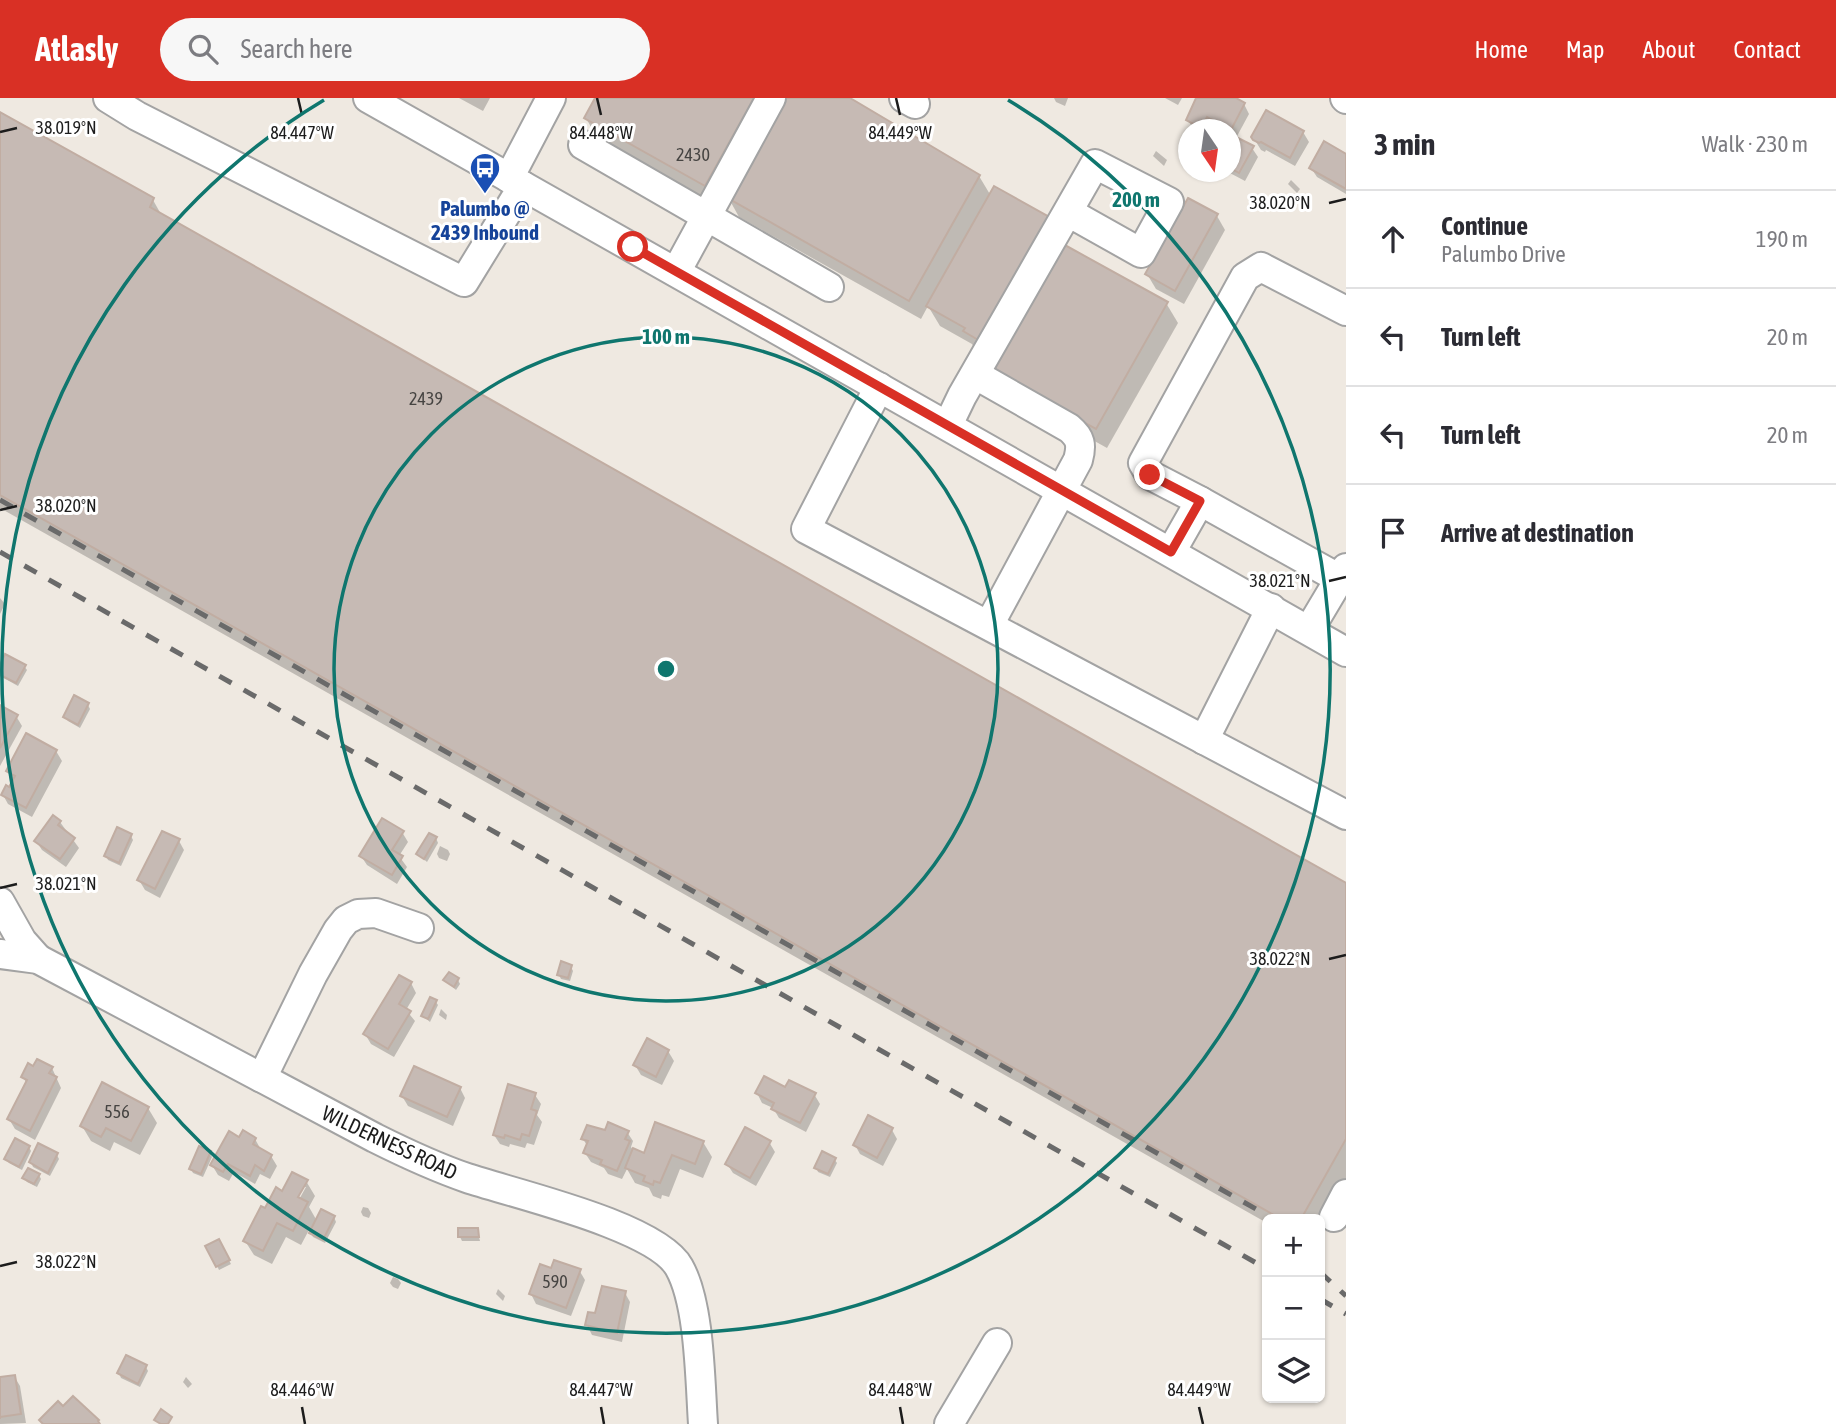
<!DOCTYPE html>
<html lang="en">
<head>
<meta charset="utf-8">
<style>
	body { margin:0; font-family:"Asap Condensed",sans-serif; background:#f7f7f7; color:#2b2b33 }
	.controls { position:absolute; right:21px; bottom:21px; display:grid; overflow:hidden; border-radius:10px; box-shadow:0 2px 5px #0004 }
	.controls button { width:63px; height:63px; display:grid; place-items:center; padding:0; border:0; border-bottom:2px solid #e1e1e2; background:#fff; color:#2b2b33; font:35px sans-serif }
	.compass { position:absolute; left:1178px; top:21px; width:63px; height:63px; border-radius:50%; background:#fff; box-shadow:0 2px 5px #0004; rotate:167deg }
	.stop { position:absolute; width:21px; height:21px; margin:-16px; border:5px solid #d93025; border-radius:50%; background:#fff }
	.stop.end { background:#d93025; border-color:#fff; box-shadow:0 2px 7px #0008 }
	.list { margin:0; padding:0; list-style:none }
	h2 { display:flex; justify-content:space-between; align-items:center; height:91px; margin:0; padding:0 28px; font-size:30px }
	h2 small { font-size:23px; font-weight:400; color:#7c7c81 }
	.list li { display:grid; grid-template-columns:46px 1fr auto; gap:21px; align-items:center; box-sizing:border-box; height:98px; padding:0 28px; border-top:2px solid #e1e1e2 }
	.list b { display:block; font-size:26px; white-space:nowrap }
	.list p { margin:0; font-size:23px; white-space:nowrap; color:#7c7c81 }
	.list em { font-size:23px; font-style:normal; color:#7c7c81 }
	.icon { flex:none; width:38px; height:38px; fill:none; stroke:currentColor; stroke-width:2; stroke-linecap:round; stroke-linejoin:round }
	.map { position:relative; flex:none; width:1346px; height:1326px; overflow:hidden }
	header { display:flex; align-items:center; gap:42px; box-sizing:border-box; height:98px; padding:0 35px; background:#d93025; color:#fff }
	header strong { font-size:33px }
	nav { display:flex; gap:38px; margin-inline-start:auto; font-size:24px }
	.search { width:490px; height:63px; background:#f7f7f7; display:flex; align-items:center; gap:18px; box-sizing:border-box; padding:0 24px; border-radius:38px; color:#7c7c81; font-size:26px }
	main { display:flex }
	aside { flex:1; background:#fff }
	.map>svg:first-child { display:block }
</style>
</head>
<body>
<header>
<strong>Atlasly</strong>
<div class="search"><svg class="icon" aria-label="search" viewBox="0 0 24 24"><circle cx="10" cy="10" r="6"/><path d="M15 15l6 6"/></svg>Search here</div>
<nav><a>Home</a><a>Map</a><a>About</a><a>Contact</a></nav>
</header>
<main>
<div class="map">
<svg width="1346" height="1326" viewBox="0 0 1346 1326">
	<rect width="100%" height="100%" fill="#efe9e1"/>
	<g fill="#0003" fill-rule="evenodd">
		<polygon points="459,0 490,0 483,13"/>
		<polygon points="597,0 776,0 716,106 597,40 586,20"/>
		<polygon points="847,0 979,78 991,98 1050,122 976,253 972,246 940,228 928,208 921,221 739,119 728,99"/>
		<polygon points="1054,0 1068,0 1065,8 1056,4"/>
		<polygon points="1165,0 1182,0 1178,7"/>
		<polygon points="1198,0 1232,0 1244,6 1249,16 1236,40 1230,37 1230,32 1221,32 1212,27 1210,32 1194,32 1188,22"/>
		<polygon points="0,16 153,102 162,118 1346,787 1346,1080 1320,1126 1320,1121 1267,1121 1267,1125 0,410"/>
		<polygon points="1303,34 1309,44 1295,68 1266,52 1265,54 1261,52 1253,39"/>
		<polygon points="1252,50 1258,59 1245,83 1228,74 1230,74 1230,52"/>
		<polygon points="1156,53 1167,62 1164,68 1153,58"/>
		<polygon points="1346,58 1346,96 1317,79 1311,70"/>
		<polygon points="1291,82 1300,91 1297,95 1288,86"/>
		<polygon points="1217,118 1225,132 1184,206 1156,191 1147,176"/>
		<polygon points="1166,205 1178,225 1107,350 1005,293"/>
		<polygon points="0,500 5,506 0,516"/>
		<polygon points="24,568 27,572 18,588 0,578 0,571"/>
		<polygon points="88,607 90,611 80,630 68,623 65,619"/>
		<polygon points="0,609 16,618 22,628 0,668"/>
		<polygon points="56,653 62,663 32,719 8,706 3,697 10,691 14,683 8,673"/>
		<polygon points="60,724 79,750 66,769 42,752 36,743"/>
		<polygon points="402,734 408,744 399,758 407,769 397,786 367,767 361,758"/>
		<polygon points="131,738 133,742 121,768 108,762 106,758"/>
		<polygon points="436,740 438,745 427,764 418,756"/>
		<polygon points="179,743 184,752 160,800 145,792 139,782"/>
		<polygon points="440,748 448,752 450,756 447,763 439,760 437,756"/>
		<polygon points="571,869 573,873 570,883 561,881 559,877"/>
		<polygon points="445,882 458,882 460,886 456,892"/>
		<polygon points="411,885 416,895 406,912 415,923 394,959 371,946 365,936"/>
		<polygon points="435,903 438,907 430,924 423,918"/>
		<polygon points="441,911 447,917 446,922 439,917"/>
		<polygon points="668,953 674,963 662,987 641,977 635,967"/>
		<polygon points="34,970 52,970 61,990 35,1042 15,1031 9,1021 27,986 23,979"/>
		<polygon points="460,990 465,1000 453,1028 408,1008 402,998"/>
		<polygon points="757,995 814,996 820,1006 806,1034 779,1020 773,1010 762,1005"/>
		<polygon points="535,997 541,1006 537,1017 542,1024 534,1047 527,1045 525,1050 510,1046 509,1049 500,1046 494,1037"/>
		<polygon points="148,1010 157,1025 140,1057 114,1044 110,1053 91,1043 82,1028"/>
		<polygon points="892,1032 897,1041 883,1068 860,1056 855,1047"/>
		<polygon points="627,1034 633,1043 631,1049 633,1052 645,1057 703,1044 712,1059 703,1080 680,1071 669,1099 662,1097 661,1101 653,1098 649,1090 635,1085 627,1071 622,1081 608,1076 604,1070 591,1064 585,1055 588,1049 583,1041 606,1035"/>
		<polygon points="240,1041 255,1041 260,1050 271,1058 277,1068 270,1081 260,1076 255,1086 234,1074 229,1083 218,1077 212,1067"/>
		<polygon points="769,1044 775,1054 756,1088 733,1075 727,1066"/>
		<polygon points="29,1049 31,1053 22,1072 9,1065 6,1061"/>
		<polygon points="209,1055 212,1059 203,1079 193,1075 191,1071"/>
		<polygon points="57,1057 59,1061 50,1078 33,1069 31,1064"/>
		<polygon points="834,1061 837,1065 830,1079 818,1074 816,1069"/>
		<polygon points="39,1077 41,1081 37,1089 27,1084 24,1080"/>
		<path d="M306,1083L315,1098L309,1109L317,1123L334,1119L336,1124L325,1145L313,1139L309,1132L301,1147L286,1139L272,1166L254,1157L245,1143L266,1112L283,1095ZM302,1089H306L296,1107L293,1106Z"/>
		<polygon points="363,1109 368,1110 371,1115 369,1120 363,1118 361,1114"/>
		<polygon points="477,1132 480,1143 462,1143 460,1139"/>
		<polygon points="219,1144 231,1166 219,1172 208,1149"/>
		<polygon points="579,1172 585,1182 571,1218 536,1206 531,1196 552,1173"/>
		<polygon points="393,1179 398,1181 401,1185 398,1191 393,1189 390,1185"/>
		<polygon points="498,1191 505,1198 503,1203 496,1196"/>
		<polygon points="625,1195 630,1204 622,1244 592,1237 587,1227"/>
		<polygon points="146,1269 148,1273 140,1289 121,1280 119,1275"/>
		<polygon points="14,1278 20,1288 26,1325 0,1326 0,1281"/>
		<polygon points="186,1279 192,1286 188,1290 183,1284"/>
	</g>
	<g fill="#c6bab4" stroke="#c1ada2" stroke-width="2">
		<polygon points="595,0 754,0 705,88 584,20"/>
		<polygon points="782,0 850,0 980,77 909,203 726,99"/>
		<polygon points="1196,0 1236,0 1245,5 1231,32 1207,19 1201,30 1186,22"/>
		<polygon points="1266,12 1304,33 1290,60 1261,44 1259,45 1253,42 1251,39"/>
		<polygon points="0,14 154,100 150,109 1346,785 1346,1041 1301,1121 1281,1121 0,397"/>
		<polygon points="1236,39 1254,48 1239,75 1230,70 1230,48"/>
		<polygon points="1324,43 1346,56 1346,91 1309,70"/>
		<polygon points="994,88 1051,120 980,243 963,233 965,230 926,208"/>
		<polygon points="1188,100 1218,116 1175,193 1145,176"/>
		<polygon points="1063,146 1168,204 1096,331 992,274"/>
		<polygon points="5,556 26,567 16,585 0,577 0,567"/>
		<polygon points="74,597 89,605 78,627 63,619"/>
		<polygon points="0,607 18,617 0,650"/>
		<polygon points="26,635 57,652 26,710 1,697 6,687 9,689 15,678 6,673"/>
		<polygon points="53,717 61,723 58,727 75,740 60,761 34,743"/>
		<polygon points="382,720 404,733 392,752 403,758 392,777 359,758"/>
		<polygon points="117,729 132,736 119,765 104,758"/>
		<polygon points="162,733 180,741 155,791 137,782"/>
		<polygon points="429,735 437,739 424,761 416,756"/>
		<polygon points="561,863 572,867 568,880 557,877"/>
		<polygon points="449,874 459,880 454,889 443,882"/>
		<polygon points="399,877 412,884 399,906 411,913 388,951 363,936"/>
		<polygon points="430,899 437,902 428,921 421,918"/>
		<polygon points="647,940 669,952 656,979 633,967"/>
		<polygon points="37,961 53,969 49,975 57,979 30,1033 7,1021 27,982 21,979 28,965 33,968"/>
		<polygon points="414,968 461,989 447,1019 400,998"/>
		<polygon points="764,978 785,989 789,982 816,995 800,1025 771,1011 774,1005 755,995"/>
		<polygon points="102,984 149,1009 131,1043 106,1030 101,1039 80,1028"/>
		<polygon points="508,986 536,995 531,1011 537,1013 529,1038 522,1036 520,1042 505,1037 504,1040 493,1037"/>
		<polygon points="868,1017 893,1030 877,1060 853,1047"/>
		<polygon points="608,1024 629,1033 625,1041 630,1043 617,1073 600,1066 602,1062 583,1055 588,1043 581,1041 587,1027 605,1032"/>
		<polygon points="655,1024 704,1043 695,1066 672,1057 660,1085 654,1083 653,1087 643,1083 645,1078 625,1070 633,1050 644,1055"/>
		<polygon points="745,1029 771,1043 750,1080 725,1066"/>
		<polygon points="243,1032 256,1040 253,1046 272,1057 264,1073 255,1067 250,1078 228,1066 223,1074 210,1067 229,1033 239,1039"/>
		<polygon points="15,1040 30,1048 19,1069 4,1061"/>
		<polygon points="38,1045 58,1055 48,1075 29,1064"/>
		<polygon points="199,1048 211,1053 201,1076 189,1071"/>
		<polygon points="822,1053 836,1060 828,1076 814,1070"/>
		<polygon points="28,1070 40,1076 34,1086 22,1080"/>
		<polygon points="292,1074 308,1082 298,1099 308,1104 293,1133 277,1125 263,1153 243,1143 261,1108 265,1110 276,1089 282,1093"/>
		<polygon points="321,1111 335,1118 323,1142 309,1135"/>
		<polygon points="458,1130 478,1130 479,1139 458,1139"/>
		<polygon points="219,1141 230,1162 216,1169 205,1148"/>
		<polygon points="554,1162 581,1171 566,1210 529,1196 540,1166 551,1170"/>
		<polygon points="602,1188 626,1193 617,1235 585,1227 588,1214 595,1215"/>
		<polygon points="126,1257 147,1267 138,1286 117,1275"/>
		<polygon points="15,1277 21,1316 0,1319 0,1321 0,1279"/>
		<polygon points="73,1298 99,1322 98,1323 100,1326 43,1326 39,1322 58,1303 63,1308"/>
		<polygon points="161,1311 172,1319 168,1326 161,1326 154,1322"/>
	</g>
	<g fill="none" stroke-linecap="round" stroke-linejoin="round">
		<g stroke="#a3a3a3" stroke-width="32">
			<g id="minor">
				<polyline points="108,0 137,18 464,184 523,88"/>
				<polyline points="368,0 1346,554"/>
				<polyline points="904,0 915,6"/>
				<polyline points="1345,0 1346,1"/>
				<polyline points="583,47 829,189"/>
				<polyline points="509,80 551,0"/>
				<polyline points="676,174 771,0"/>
				<path d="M976,277L1069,330C1081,340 1082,347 1078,362L989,527"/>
				<polyline points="879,289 806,431 1346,717"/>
				<polyline points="948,327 962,298 1095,66 1169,104 1141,155 1068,114"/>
				<polyline points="1200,403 1340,481"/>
				<polyline points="1171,454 1200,403 1150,377 1143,365 1245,179 1261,169 1346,213"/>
				<polyline points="1309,532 1346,470"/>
				<polyline points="1204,642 1271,510"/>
				<polyline points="0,804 22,843 38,861"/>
				<path d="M0,856L38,861L375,1040C405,1055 435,1069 467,1080C515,1096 656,1128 679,1169C700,1206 700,1283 703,1326"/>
				<polyline points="262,980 313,876 338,832 346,822 358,816 376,815 419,830"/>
				<polyline points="1334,1119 1346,1096"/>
				<polyline points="949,1326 997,1245"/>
			</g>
		</g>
		<use href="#minor" stroke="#fff" stroke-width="28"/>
		<g stroke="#6a6a6a" stroke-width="5" stroke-dasharray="14 14" stroke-linecap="butt">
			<polyline points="0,402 1256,1111 1268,1121"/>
			<polyline points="0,454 1267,1171"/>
			<polyline points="1320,1174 1346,1198"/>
			<polyline points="1320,1201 1346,1216"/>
		</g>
	</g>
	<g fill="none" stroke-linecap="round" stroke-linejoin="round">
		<polyline stroke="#d93025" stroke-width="9" points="633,149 1171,454 1200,403 1150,377"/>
	</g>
	<path fill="none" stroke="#1c1c1c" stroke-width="2.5" d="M298,0L302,17M597,0L601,17M896,0L900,17M0,34L17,30M1329,105L1346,101M0,412L17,408M1329,483L1346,479M0,790L17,786M1329,861L1346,857M0,1168L17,1164M302,1309L305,1326M601,1309L604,1326M900,1309L903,1326M1199,1309L1203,1326"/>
	<g fill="none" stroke="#0f766e" stroke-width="3.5">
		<circle cx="666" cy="571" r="332"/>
		<path d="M1008 2A664 664 0 1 1 324 2"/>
	</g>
	<defs>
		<g id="bus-pin" transform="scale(1.575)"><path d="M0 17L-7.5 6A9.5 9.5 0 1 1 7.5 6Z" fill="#1a4fb4" stroke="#fff"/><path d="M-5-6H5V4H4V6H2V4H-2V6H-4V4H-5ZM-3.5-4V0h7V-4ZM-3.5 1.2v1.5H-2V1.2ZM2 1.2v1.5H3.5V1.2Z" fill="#fff"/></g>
	</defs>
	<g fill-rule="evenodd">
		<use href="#bus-pin" x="485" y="70"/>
	</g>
	<g text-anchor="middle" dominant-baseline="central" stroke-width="6" stroke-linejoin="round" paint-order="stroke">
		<g font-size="18" fill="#464442">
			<text x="693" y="56">2430</text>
			<text x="426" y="300">2439</text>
			<text x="117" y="1013">556</text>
			<text x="555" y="1183">590</text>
		</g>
		<g font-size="21" font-weight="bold" fill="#164399" stroke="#fff">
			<text x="485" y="110">Palumbo @<tspan x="485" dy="24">2439 Inbound</tspan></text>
		</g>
		<g font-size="21" fill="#1c1c1c" stroke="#fff">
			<text transform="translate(390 1044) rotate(25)">WILDERNESS ROAD</text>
		</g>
	</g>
	<g font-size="18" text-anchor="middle" fill="#1c1c1c" stroke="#fff" stroke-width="6" stroke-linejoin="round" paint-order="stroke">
		<text x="66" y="36">38.019°N</text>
		<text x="302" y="41">84.447°W</text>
		<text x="601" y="41">84.448°W</text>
		<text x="900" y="41">84.449°W</text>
		<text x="1280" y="111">38.020°N</text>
		<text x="66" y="414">38.020°N</text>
		<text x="1280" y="489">38.021°N</text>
		<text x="66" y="792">38.021°N</text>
		<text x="1280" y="867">38.022°N</text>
		<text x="66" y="1170">38.022°N</text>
		<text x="302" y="1298">84.446°W</text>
		<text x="601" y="1298">84.447°W</text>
		<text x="900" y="1298">84.448°W</text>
		<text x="1199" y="1298">84.449°W</text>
	</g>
	<circle cx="666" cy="571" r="10" fill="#0f766e" stroke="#fff" stroke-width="3.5"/>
	<g font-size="21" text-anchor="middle" font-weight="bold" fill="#0f766e" stroke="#fff" stroke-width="6" stroke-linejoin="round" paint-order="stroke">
		<text x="1136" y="109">200 m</text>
		<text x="666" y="246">100 m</text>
	</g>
</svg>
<div class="controls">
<button>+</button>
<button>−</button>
<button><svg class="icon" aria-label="layers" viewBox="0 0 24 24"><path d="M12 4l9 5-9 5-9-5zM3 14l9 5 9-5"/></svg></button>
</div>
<svg class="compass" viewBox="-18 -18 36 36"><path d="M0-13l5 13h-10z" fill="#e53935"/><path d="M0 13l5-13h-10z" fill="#7c7c81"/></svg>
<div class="stop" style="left:633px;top:149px"></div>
<div class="stop end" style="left:1150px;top:377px"></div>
</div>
<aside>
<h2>3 min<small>Walk · 230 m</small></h2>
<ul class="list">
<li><svg class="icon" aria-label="ahead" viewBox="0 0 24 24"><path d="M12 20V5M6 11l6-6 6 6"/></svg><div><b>Continue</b><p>Palumbo Drive</p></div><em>190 m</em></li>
<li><svg class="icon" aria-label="left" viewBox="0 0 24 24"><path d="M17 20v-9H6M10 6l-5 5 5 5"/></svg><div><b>Turn left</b></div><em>20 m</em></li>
<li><svg class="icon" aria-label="left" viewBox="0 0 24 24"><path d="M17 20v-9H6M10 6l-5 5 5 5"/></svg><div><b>Turn left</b></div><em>20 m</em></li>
<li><svg class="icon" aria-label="arrive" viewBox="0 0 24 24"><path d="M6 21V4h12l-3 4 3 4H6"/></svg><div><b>Arrive at destination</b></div></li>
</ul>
</aside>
</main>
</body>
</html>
